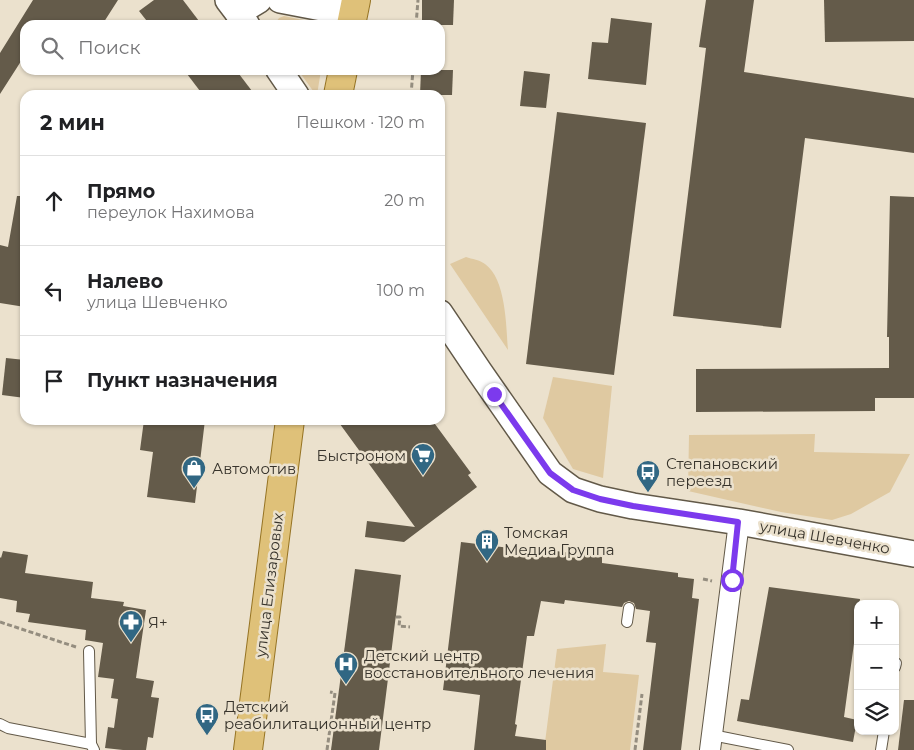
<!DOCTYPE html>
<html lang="ru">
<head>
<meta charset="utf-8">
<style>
	body { margin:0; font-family:Montserrat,sans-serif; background:#f2f2f2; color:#202124 }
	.controls { position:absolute; right:15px; bottom:15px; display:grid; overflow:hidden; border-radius:10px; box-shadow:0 1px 4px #0004 }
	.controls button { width:45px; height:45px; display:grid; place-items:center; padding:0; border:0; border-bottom:1px solid #e0e0e0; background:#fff; color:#202124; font:25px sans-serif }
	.stop { position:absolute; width:15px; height:15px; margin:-11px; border:4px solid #7c3aed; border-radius:50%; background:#fff }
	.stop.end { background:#7c3aed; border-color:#fff; box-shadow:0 1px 5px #0008 }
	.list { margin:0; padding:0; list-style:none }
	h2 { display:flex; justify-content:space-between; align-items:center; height:65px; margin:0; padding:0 20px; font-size:21px }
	h2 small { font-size:16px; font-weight:400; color:#757577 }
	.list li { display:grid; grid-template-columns:32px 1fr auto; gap:15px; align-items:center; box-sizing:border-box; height:90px; padding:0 20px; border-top:1px solid #e0e0e0 }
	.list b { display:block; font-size:19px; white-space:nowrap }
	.list p { margin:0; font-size:16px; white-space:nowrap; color:#757577 }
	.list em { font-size:16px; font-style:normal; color:#757577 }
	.icon { flex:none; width:28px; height:28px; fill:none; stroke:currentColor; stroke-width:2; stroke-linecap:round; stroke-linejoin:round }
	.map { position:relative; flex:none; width:914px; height:750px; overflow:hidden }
	.search { position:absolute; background:#fff; box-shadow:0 1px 4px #0004; left:20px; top:20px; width:425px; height:55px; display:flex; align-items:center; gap:12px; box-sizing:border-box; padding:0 18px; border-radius:15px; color:#757577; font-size:19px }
	.panel { position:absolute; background:#fff; box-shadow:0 1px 4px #0004; left:20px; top:90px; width:425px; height:335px; border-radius:15px }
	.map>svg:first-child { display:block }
</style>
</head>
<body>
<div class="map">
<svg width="914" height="750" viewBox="0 0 914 750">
	<rect width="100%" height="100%" fill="#ebe1cd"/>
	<g fill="#dfc9a1">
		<polygon points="284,16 327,25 274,25 279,18"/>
		<polygon points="298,70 321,70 317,95 316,95"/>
		<path d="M466,257C472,259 480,260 485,264C506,279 506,325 508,350L450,264Z"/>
		<polygon points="553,377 612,386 603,478 573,469 543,418"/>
		<polygon points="815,434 814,452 910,454 890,492 851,514 832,520 781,512 688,491 689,435"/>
		<polygon points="606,644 603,672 639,675 630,750 544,750 557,649"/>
	</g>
	<g fill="#645b4a">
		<polygon points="33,0 118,0 102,25 25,25 25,55 0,94 0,53"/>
		<polygon points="154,0 183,0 202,25 150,25 139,11"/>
		<polygon points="422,0 454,0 453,25 422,25"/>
		<polygon points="706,0 754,0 744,72 914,98 914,153 805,138 781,328 673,316 706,48 699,47"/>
		<polygon points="824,0 914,0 914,41 825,42"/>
		<polygon points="611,18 652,23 646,85 588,79 592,42 608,43"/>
		<polygon points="184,70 236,70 255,95 203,95"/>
		<polygon points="421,70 453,70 452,95 420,95"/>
		<polygon points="524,71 550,74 546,108 520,106"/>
		<polygon points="557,112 646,123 614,375 526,364"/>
		<polygon points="17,196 25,196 25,307 0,303 0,245 8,247"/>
		<polygon points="890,196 914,197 914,398 875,398 875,411 696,412 696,369 889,368 889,337 887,337"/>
		<polygon points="6,358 25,360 25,398 2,395"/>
		<polygon points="144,420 205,420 195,503 147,497 153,452 140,450"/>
		<polygon points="337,420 432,420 471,473 468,475 477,487 404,542 365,537 367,521 415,527"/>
		<polygon points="461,542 535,551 535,547 557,549 556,551 602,557 602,563 678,573 678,577 694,579 692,598 699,599 681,750 643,750 656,643 646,642 650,611 636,609 634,603 629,601 624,603 622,607 565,600 564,604 541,601 534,636 527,636 515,724 517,725 515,736 546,740 546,750 474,750 480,695 443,690"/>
		<polygon points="3,551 28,555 25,573 93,582 91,598 124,602 123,606 146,610 136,678 154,681 151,697 159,698 153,738 148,737 146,750 123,750 105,748 108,727 114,728 118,699 111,698 114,679 98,677 103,643 85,640 86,630 28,622 30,614 16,612 17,601 0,598 0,557 1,558"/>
		<polygon points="355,569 401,575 379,750 331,750"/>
		<polygon points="769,587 860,599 844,717 857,720 853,742 737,721 741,699 749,700"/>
		<polygon points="904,700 914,700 914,750 898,750"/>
	</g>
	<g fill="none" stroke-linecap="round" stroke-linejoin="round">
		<g stroke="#625948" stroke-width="12">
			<g id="service">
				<polyline points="627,622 629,608"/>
				<polyline points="89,651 91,744 94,750"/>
				<polyline points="895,667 896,663"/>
				<polyline points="0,724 8,728 91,744"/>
				<polyline points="712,735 788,750"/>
				<polyline points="881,750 884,731"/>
			</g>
		</g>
		<g stroke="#625948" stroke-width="22">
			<polyline id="minor" points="710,750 739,522"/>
		</g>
		<g stroke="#625948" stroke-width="28">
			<g id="tertiary">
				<polyline points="228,0 247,25"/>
				<polyline points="280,0 353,14"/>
				<polyline points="238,13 259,0"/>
				<polyline points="279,70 296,95"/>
				<polyline points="440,313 479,371 550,473 573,490 600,499 633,506 739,522 914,554"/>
			</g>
		</g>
		<g stroke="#967424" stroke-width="30">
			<g id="primary">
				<polyline points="351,25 356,0"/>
				<polyline points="338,95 343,70"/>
				<polyline points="248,750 290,420"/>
			</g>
		</g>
		<g stroke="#948d7f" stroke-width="3" stroke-dasharray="5 2.5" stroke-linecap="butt">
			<polyline points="416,25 418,0"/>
			<polyline points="411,95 413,70"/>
			<polyline points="703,579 712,581"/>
			<polyline points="396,617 400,617 399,626 410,627"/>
			<polyline points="0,622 76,647"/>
			<polyline points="327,750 335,693 330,692"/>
			<polyline points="635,750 642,694"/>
		</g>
		<use href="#service" stroke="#fff" stroke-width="10"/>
		<use href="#minor" stroke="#fff" stroke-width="20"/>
		<use href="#tertiary" stroke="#fff" stroke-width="25"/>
		<use href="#primary" stroke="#dfc179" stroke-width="28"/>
	</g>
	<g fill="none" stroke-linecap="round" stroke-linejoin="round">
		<polyline stroke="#7c3aed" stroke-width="6" points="494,394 550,473 573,490 600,499 633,506 738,522 732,580"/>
	</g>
	<defs>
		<g id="supermarket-pin" transform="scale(1.25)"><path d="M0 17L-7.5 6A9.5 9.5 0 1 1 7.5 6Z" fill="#316783" stroke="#ebe1cd"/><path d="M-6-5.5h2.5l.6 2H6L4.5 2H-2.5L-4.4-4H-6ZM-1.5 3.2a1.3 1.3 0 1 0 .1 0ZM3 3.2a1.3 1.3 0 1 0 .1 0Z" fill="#fff"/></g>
		<g id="shop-pin" transform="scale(1.25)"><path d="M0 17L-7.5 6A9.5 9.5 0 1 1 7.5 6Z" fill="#316783" stroke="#ebe1cd"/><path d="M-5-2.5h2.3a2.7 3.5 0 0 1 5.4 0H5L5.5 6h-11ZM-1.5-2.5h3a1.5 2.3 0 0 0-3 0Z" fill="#fff"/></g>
		<g id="bus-pin" transform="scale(1.25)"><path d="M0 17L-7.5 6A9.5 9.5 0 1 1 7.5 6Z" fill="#316783" stroke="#ebe1cd"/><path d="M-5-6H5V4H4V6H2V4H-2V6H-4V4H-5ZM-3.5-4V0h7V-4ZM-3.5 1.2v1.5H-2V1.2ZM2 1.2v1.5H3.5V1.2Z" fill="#fff"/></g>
		<g id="building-pin" transform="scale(1.25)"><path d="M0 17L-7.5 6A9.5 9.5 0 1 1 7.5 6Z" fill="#316783" stroke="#ebe1cd"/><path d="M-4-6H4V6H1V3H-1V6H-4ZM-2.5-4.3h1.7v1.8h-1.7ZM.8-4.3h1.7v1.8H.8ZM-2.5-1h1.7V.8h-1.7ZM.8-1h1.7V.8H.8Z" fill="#fff"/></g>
		<g id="pharmacy-pin" transform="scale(1.25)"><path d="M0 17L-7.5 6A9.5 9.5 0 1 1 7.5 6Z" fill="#316783" stroke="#ebe1cd"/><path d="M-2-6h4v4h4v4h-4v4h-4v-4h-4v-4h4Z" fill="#fff"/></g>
		<g id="hospital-pin" transform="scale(1.25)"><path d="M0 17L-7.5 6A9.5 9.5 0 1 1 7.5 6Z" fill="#316783" stroke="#ebe1cd"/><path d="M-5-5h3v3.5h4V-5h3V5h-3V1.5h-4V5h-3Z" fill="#fff"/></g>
	</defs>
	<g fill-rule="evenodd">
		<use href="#supermarket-pin" x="423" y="455"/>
		<use href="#shop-pin" x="194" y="468"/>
		<use href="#bus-pin" x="648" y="472"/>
		<use href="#building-pin" x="487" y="541"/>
		<use href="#pharmacy-pin" x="131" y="622"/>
		<use href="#hospital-pin" x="346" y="664"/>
		<use href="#bus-pin" x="207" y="715"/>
	</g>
	<g text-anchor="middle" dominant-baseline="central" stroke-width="5" stroke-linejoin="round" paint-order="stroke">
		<g font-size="15" fill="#38342c" stroke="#ebe1cd" text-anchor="start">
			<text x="406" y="455" text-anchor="end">Быстроном</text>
			<text x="666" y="463">Степановский<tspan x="666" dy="17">переезд</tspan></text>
			<text x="212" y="468">Автомотив</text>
			<text x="504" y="532">Томская<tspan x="504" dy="17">Медиа Группа</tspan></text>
			<text x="148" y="622">Я+</text>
			<text x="364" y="655">Детский центр<tspan x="364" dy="17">восстановительного лечения</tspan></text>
			<text x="224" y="706">Детский<tspan x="224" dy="17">реабилитационный центр</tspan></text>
		</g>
		<g font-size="15" fill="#38342c" stroke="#ebe1cd">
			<text transform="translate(825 537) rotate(10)">улица Шевченко</text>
			<text transform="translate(269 585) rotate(-83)">улица Елизаровых</text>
		</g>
	</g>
</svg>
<div class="controls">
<button>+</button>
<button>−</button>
<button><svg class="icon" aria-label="layers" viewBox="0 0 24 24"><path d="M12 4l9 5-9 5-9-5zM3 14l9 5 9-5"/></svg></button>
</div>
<div class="stop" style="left:732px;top:580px"></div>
<div class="stop end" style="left:494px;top:394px"></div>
<div class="search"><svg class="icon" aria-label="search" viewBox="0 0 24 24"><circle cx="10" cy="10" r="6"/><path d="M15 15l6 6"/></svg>Поиск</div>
<section class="panel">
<h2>2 мин<small>Пешком · 120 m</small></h2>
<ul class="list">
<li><svg class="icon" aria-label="ahead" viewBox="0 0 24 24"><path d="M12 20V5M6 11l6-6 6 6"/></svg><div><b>Прямо</b><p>переулок Нахимова</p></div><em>20 m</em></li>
<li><svg class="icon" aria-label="left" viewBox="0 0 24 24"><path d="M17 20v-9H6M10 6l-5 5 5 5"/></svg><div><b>Налево</b><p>улица Шевченко</p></div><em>100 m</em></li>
<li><svg class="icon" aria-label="arrive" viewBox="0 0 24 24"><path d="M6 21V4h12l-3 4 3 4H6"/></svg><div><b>Пункт назначения</b></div></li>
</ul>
</section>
</div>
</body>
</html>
